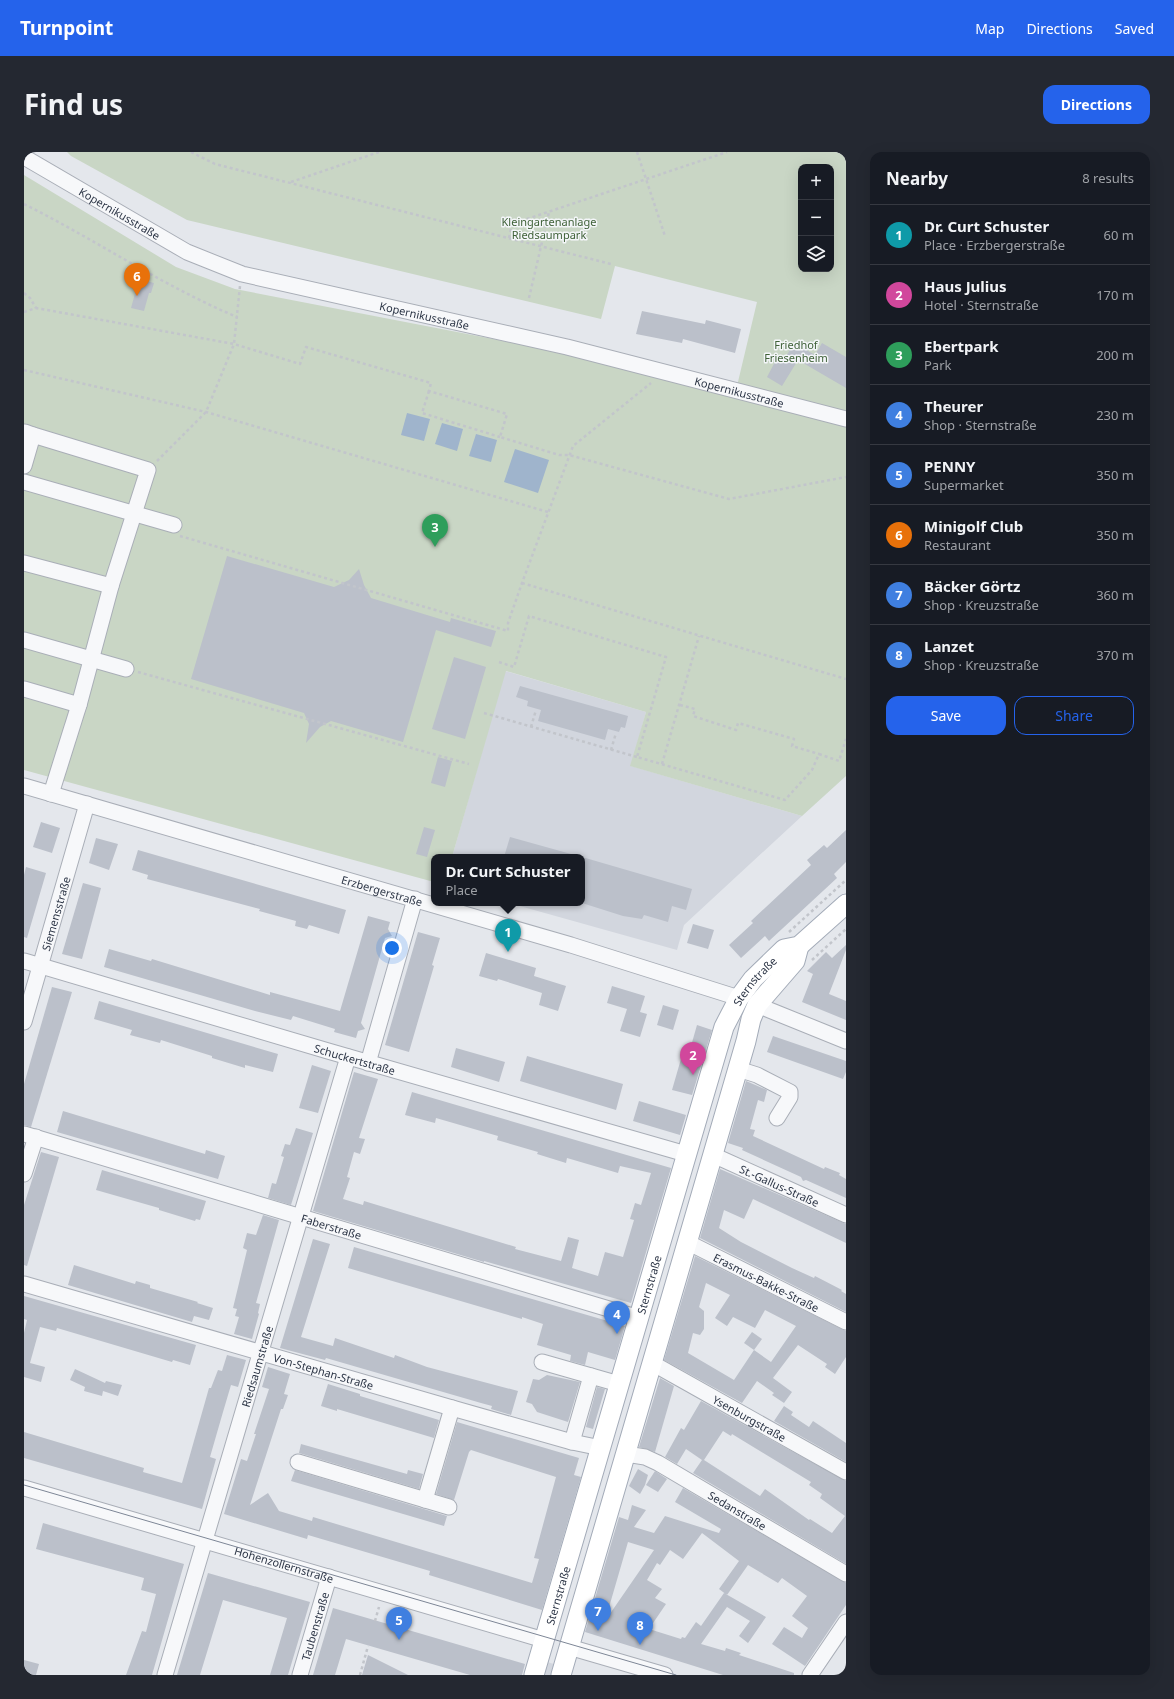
<!DOCTYPE html>
<html lang="en">
<head>
<meta charset="utf-8">
<style>
	body { margin:0; font-family:"Noto Sans",sans-serif; background:#242831; color:#f1f3f6 }
	.controls { position:absolute; right:12px; top:12px; display:grid; overflow:hidden; border-radius:8px; box-shadow:0 4px 16px #0002 }
	.controls button { width:36px; height:36px; display:grid; place-items:center; padding:0; border:0; border-bottom:1px solid #363941; background:#171b24; color:#f1f3f6; font:20px sans-serif }
	.you { position:absolute; left:368px; top:796px; width:14px; height:14px; margin:-10px; border:3px solid #fff; border-radius:50%; background:#1a73e8; box-shadow:0 0 0 6px #1a73e833 }
	.badge { display:grid; place-items:center; width:26px; height:26px; border-radius:50%; background:#2563eb; color:#fff; font-size:13px; font-weight:700 }
	.pin { position:absolute; translate:-50% -33px; filter:drop-shadow(0 1px 2px #0008) }
	.pin::after { content:''; position:absolute; top:21px; width:14px; height:12px; background:inherit; clip-path:polygon(0 0,100% 0,50% 100%) }
	.popup { position:absolute; left:407px; top:702px; width:154px; height:52px; box-sizing:border-box; display:grid; place-content:center; border-radius:8px; background:#171b24; filter:drop-shadow(0 1px 3px #0005); font-size:13px; white-space:nowrap; color:#9ea1a6 }
	.popup b { font-size:15px; color:#f1f3f6 }
	.popup::after { content:''; position:absolute; left:50%; top:100%; margin-left:-8px; border:8px solid transparent; border-top-color:#171b24 }
	.list { margin:0; padding:0; list-style:none }
	h2 { display:flex; justify-content:space-between; align-items:center; height:52px; margin:0; padding:0 16px; font-size:17px }
	h2 small { font-size:13px; font-weight:400; color:#9ea1a6 }
	.list li { display:grid; grid-template-columns:26px 1fr auto; gap:12px; align-items:center; box-sizing:border-box; height:60px; padding:0 16px; border-top:1px solid #363941 }
	.list b { display:block; font-size:15px; white-space:nowrap }
	.list p { margin:0; font-size:13px; white-space:nowrap; color:#9ea1a6 }
	.list em { font-size:13px; font-style:normal; color:#9ea1a6 }
	.actions { display:flex; gap:8px; padding:12px 16px }
	.actions a { flex:1; padding:9px 0; border:1px solid #2563eb; border-radius:12px; text-align:center; font-size:14px; color:#2563eb }
	.actions .main { background:#2563eb; color:#fff }
	.icon { flex:none; width:22px; height:22px; fill:none; stroke:currentColor; stroke-width:2; stroke-linecap:round; stroke-linejoin:round }
	.map { position:relative; flex:none; width:822px; height:1523px; overflow:hidden; border-radius:12px }
	header { display:flex; align-items:center; gap:24px; box-sizing:border-box; height:56px; padding:0 20px; background:#2563eb; color:#fff }
	header strong { font-size:19px }
	nav { display:flex; gap:22px; margin-inline-start:auto; font-size:14px }
	.intro { display:flex; align-items:center; justify-content:space-between; box-sizing:border-box; height:96px; padding:0 24px }
	h1 { margin:0; font-size:28px }
	.button { padding:10px 18px; border-radius:12px; background:#2563eb; color:#fff; font-size:14px; font-weight:700 }
	main { display:flex; gap:24px; padding:0 24px }
	aside { flex:1; background:#171b24; border-radius:12px; box-shadow:0 4px 16px #0002 }
	.map>svg:first-child { display:block }
</style>
</head>
<body>
<header>
<strong>Turnpoint</strong>
<nav><a>Map</a><a>Directions</a><a>Saved</a></nav>
</header>
<div class="intro"><h1>Find us</h1><a class="button">Directions</a></div>
<main>
<div class="map">
<svg width="822" height="1523" viewBox="0 0 822 1523">
	<rect width="100%" height="100%" fill="#e4e7ec"/>
	<g fill="#d2d6de">
		<polygon points="481,519 622,560 607,614 778,664 660,773 653,798 485,751 558,751 558,705 428,705"/>
		<polygon points="520,1509 533,1513 530,1523 516,1523"/>
	</g>
	<g fill="#c9d6c5" fill-rule="evenodd">
		<path d="M43,0H822V263L713,234L733,150L591,114L577,167L163,68L47,4ZM777,15H807V117H777Z"/>
		<polygon points="0,23 152,115 211,137 567,206 822,271 822,624 778,664 606,614 622,560 482,519 428,705 410,705 410,730 0,618"/>
	</g>
	<g fill="#9fb4cc">
		<polygon points="383,261 406,267 400,289 377,283"/>
		<polygon points="418,271 439,277 433,299 411,292"/>
		<polygon points="452,282 473,288 467,310 445,304"/>
		<polygon points="491,297 525,308 514,341 480,330"/>
	</g>
	<g fill="#bbc0ca" fill-rule="evenodd">
		<polygon points="115,127 130,131 127,141 125,141 120,159 107,156"/>
		<polygon points="618,159 681,172 682,168 717,177 711,201 659,187 658,191 612,182"/>
		<polygon points="770,191 791,203 798,191 822,205 822,236 774,208 758,234 743,225 752,208 758,211"/>
		<polygon points="203,404 310,435 325,428 335,417 340,433 347,446 426,470 427,466 472,479 467,495 412,478 379,590 307,569 296,575 282,591 285,572 280,561 167,527"/>
		<polygon points="430,505 462,515 441,587 408,577"/>
		<polygon points="496,534 604,564 601,576 597,575 595,580 584,577 581,588 514,569 517,558 503,554 504,549 492,545"/>
		<polygon points="414,605 428,609 421,635 407,631"/>
		<polygon points="17,670 36,676 28,701 9,695"/>
		<polygon points="400,675 411,678 403,705 392,702"/>
		<polygon points="822,678 822,710 810,722 813,726 745,789 741,784 717,806 705,793 729,771 727,769 787,713 783,708 800,693 803,696"/>
		<polygon points="486,685 547,702 547,705 480,705"/>
		<polygon points="72,686 94,692 85,718 65,711"/>
		<polygon points="114,698 322,758 315,782 285,773 283,777 271,774 272,769 235,759 236,757 123,727 124,723 108,718"/>
		<polygon points="558,705 668,737 662,758 648,754 644,770 620,763 618,767 599,764 558,751"/>
		<polygon points="2,715 22,721 3,786 0,785 0,723"/>
		<polygon points="59,731 77,736 58,807 38,802"/>
		<polygon points="344,764 366,770 364,777 368,784 361,786 337,871 341,877 334,879 332,886 310,880 311,877 269,864 267,868 231,859 80,815 85,797 127,809 128,807 246,843 246,840 316,859"/>
		<polygon points="669,772 690,778 684,797 663,791"/>
		<polygon points="394,780 416,786 408,813 410,814 385,900 361,893"/>
		<polygon points="822,793 822,798 805,842 822,849 822,868 778,850 789,822 783,819 802,800 808,806"/>
		<polygon points="462,801 512,816 510,824 542,834 534,859 515,853 518,841 474,827 473,829 455,824"/>
		<polygon points="588,834 621,844 616,860 623,862 616,885 596,879 603,857 583,851"/>
		<polygon points="28,835 48,840 7,975 0,973 0,932"/>
		<polygon points="75,849 254,902 249,920 221,913 221,916 188,906 188,904 137,888 136,891 106,883 108,878 70,867"/>
		<polygon points="639,853 655,858 649,878 633,873"/>
		<polygon points="673,873 688,878 668,943 648,938 659,900 665,901"/>
		<polygon points="749,884 822,909 822,920 819,927 743,900"/>
		<polygon points="432,896 481,910 475,930 427,915"/>
		<polygon points="503,904 599,932 592,958 496,929"/>
		<polygon points="288,913 307,919 294,961 275,956"/>
		<polygon points="330,920 354,927 335,986 341,987 336,1002 330,1000 323,1025 326,1026 319,1047 339,1053 340,1049 492,1095 491,1097 537,1109 544,1085 555,1088 548,1116 574,1124 581,1100 599,1105 610,1068 606,1067 611,1051 617,1053 627,1021 596,1014 594,1021 543,1006 542,1011 513,1002 514,1000 473,988 474,984 412,966 411,971 381,963 388,940 647,1016 607,1151 460,1109 460,1110 289,1059"/>
		<polygon points="722,929 743,938 740,950 734,948 726,977 731,978 729,984 800,1017 801,1015 816,1021 815,1023 822,1027 822,1046 782,1028 779,1029 777,1025 718,998 719,996 704,991"/>
		<polygon points="615,949 662,963 656,983 609,969"/>
		<polygon points="39,959 181,1002 182,998 201,1004 194,1027 33,980"/>
		<polygon points="272,976 289,981 267,1053 244,1046 248,1031 252,1032 260,1005 257,1004 261,992 266,993"/>
		<polygon points="17,1000 35,1005 3,1114 0,1113 0,1053"/>
		<polygon points="696,1017 822,1072 822,1091 729,1047 720,1067 700,1058 695,1076 717,1090 768,1116 790,1126 791,1124 818,1138 817,1139 822,1142 822,1160 676,1086"/>
		<polygon points="78,1018 182,1049 176,1068 172,1067 171,1069 135,1058 135,1056 72,1038"/>
		<polygon points="239,1063 255,1068 232,1151 236,1152 234,1161 235,1162 228,1187 210,1182 215,1165 211,1164 213,1157 209,1156 223,1098 219,1096 223,1081 232,1083"/>
		<polygon points="289,1087 306,1092 277,1185 309,1194 311,1186 370,1206 371,1203 403,1215 494,1239 487,1263 467,1257 468,1254 457,1251 302,1206 301,1208 256,1196"/>
		<polygon points="330,1095 601,1174 591,1208 564,1200 561,1213 546,1209 547,1203 513,1193 519,1172 498,1165 498,1167 324,1116"/>
		<path d="M671,1104L822,1179V1205L811,1222L801,1215L803,1212L774,1193L749,1226L768,1240L760,1251L748,1243L750,1241L733,1229L718,1251L640,1208ZM682,1131L706,1143L691,1166L703,1174L709,1165L731,1176L741,1158L772,1174L747,1210L730,1198L710,1228L664,1201L669,1181L676,1183L680,1177V1159L675,1155Z"/>
		<polygon points="50,1113 111,1132 112,1129 126,1133 126,1136 174,1150 173,1151 189,1156 185,1168 170,1164 168,1170 44,1133"/>
		<polygon points="0,1144 172,1193 166,1213 149,1208 148,1210 33,1176 32,1179 16,1175 6,1211 21,1215 17,1230 0,1225 0,1181 3,1168 0,1167"/>
		<polygon points="728,1180 738,1187 730,1198 720,1191"/>
		<polygon points="203,1203 222,1208 214,1235 207,1233 199,1260 186,1305 192,1307 178,1357 0,1306 0,1280 120,1316 119,1320 158,1331 185,1236 187,1236 194,1218 198,1219"/>
		<polygon points="244,1215 266,1222 260,1242 264,1243 259,1257 257,1257 226,1353 244,1341 255,1359 288,1369 289,1365 508,1431 515,1407 510,1406 532,1325 447,1298 445,1300 430,1348 412,1342 433,1270 555,1306 550,1323 557,1325 518,1458 405,1423 406,1419 284,1383 283,1387 200,1362 217,1307 223,1309 232,1282 230,1282 245,1237 238,1235"/>
		<polygon points="51,1217 81,1231 80,1233 82,1229 98,1233 94,1244 79,1239 78,1244 60,1239 61,1235 46,1228"/>
		<polygon points="523,1223 556,1230 544,1270 513,1260 508,1252 502,1250 509,1227 515,1228"/>
		<polygon points="636,1226 650,1234 631,1300 615,1295"/>
		<polygon points="304,1232 336,1242 336,1244 415,1268 410,1286 313,1257 313,1259 297,1254"/>
		<polygon points="573,1235 581,1237 569,1277 562,1275"/>
		<path d="M677,1249L822,1329V1412L669,1321L678,1308L662,1297L653,1312L641,1305L657,1276L660,1278ZM699,1279L707,1284L708,1282L787,1330L785,1333L798,1342L796,1346L821,1364L808,1381L786,1367L785,1368L741,1337L736,1344L680,1308Z"/>
		<polygon points="760,1254 769,1260 767,1263 785,1275 789,1269 822,1291 822,1310 750,1269"/>
		<polygon points="277,1292 383,1322 384,1318 399,1322 395,1337 275,1301"/>
		<polygon points="614,1317 624,1323 621,1333 616,1342 605,1334"/>
		<polygon points="271,1318 423,1364 420,1374 267,1329"/>
		<polygon points="631,1319 643,1327 634,1340 622,1333"/>
		<path d="M659,1336L822,1431V1453L781,1514L748,1492L760,1475L778,1486L784,1476L768,1464L783,1444L758,1426L754,1431L724,1413L703,1443L695,1437L715,1409L678,1381L659,1407L646,1398L636,1413L633,1411L623,1428L638,1437L631,1446L642,1452L625,1477L657,1487L658,1485L661,1486L672,1470L677,1474L700,1441L742,1465L724,1491L715,1484L726,1469L703,1455L677,1492L701,1499L702,1496L717,1501L715,1503L770,1521V1523H699L561,1480L595,1365L604,1368L608,1353L622,1358L610,1375L630,1381L641,1364L695,1381L697,1377L651,1350ZM604,1390L630,1398L581,1469Z"/>
		<polygon points="19,1371 160,1412 128,1523 102,1523 118,1479 122,1480 132,1442 117,1438 120,1426 12,1397"/>
		<polygon points="184,1421 286,1450 264,1523 246,1523 263,1466 199,1448 176,1523 153,1523"/>
		<polygon points="309,1456 501,1512 498,1523 446,1523 322,1487 311,1523 289,1523"/>
		<polygon points="344,1503 384,1523 338,1523"/>
		<polygon points="0,1508 15,1512 12,1523 0,1523"/>
	</g>
	<g fill="none" stroke-linecap="round" stroke-linejoin="round">
		<g stroke="#a9aeb7" stroke-width="17">
			<g id="minor">
				<path id="s1" d="M0,5L163,100L218,122L543,195L822,267"/>
				<polyline points="0,314 9,283 1,280"/>
				<polyline points="0,330 150,373"/>
				<polyline points="0,411 87,434"/>
				<polyline points="0,488 102,517"/>
				<polyline points="0,537 55,553 87,434 124,318 9,283"/>
				<path id="s2" d="M0,634L547,793L715,846"/>
				<polyline points="27,642 55,553"/>
				<path id="s3" d="M0,809L304,899L662,1002"/>
				<polyline points="733,853 822,889"/>
				<path id="s4" d="M0,870L63,652"/>
				<polyline points="344,911 391,747"/>
				<polyline points="714,917 733,923 766,940 766,945 753,966"/>
				<path id="s5" d="M0,982L615,1166"/>
				<path id="s6" d="M689,1003L822,1063"/>
				<polyline points="0,1022 12,985"/>
				<path id="s7" d="M663,1090L822,1170"/>
				<path id="s8" d="M0,1132L428,1256L548,1290L577,1296"/>
				<polyline points="518,1210 595,1232"/>
				<path id="s9" d="M628,1211L822,1320"/>
				<polyline points="548,1290 567,1224"/>
				<path id="s10" d="M602,1302L621,1305L634,1311L822,1422"/>
				<polyline points="274,1310 425,1355"/>
				<path id="s11" d="M0,1336L520,1488"/>
				<polyline points="401,1348 428,1256"/>
				<polyline points="545,1495 641,1523"/>
				<path id="s12" d="M141,1523L324,905"/>
				<path id="s13" d="M276,1523L305,1425"/>
				<polyline points="786,1523 822,1470"/>
			</g>
		</g>
		<g stroke="#a3abb8" stroke-width="21">
			<g id="major">
				<path id="s14" d="M510,1523L700,875L715,846L729,827L760,797L775,794L822,752"/>
				<polyline points="537,1523 722,889 727,867 733,853 771,809 775,794"/>
			</g>
		</g>
		<g stroke="#c2c5cb" stroke-width="2.5" stroke-dasharray="3 3" stroke-linecap="butt">
			<polyline points="167,0 191,12 587,112"/>
			<polyline points="613,0 641,84"/>
			<polyline points="267,30 355,0"/>
			<path d="M0,52C72,88 139,134 213,165"/>
			<polyline points="485,86 488,72 703,0"/>
			<polyline points="0,141 6,146 12,156"/>
			<polyline points="505,146 525,60"/>
			<polyline points="0,160 12,156 210,192 276,212 282,195 407,231 405,239 483,262 476,285 535,303 545,303 705,347 822,325"/>
			<polyline points="0,218 182,260 524,360"/>
			<polyline points="405,239 398,261 476,285"/>
			<polyline points="133,309 182,260 210,192 216,134"/>
			<polyline points="156,384 484,479 484,471 498,431 549,294 627,231"/>
			<polyline points="498,431 822,527"/>
			<polyline points="475,510 490,515 505,464 642,505 613,605 761,648 788,618 795,602 815,609 822,587"/>
			<polyline points="114,520 445,612"/>
			<polyline points="656,553 671,557 669,564 712,578 714,571 770,587 768,594 795,602"/>
			<polyline points="460,561 613,605"/>
			<polyline points="507,575 512,558"/>
			<polyline points="587,598 592,581"/>
			<polyline points="638,612 675,484"/>
			<polyline points="765,780 822,728"/>
			<polyline points="788,808 822,777"/>
			<polyline points="351,1469 355,1455"/>
			<polyline points="336,1523 344,1494"/>
		</g>
		<use href="#minor" stroke="#f7f8fa" stroke-width="15"/>
		<use href="#major" stroke="#fff" stroke-width="19"/>
		<polyline stroke="#7d8696" stroke-width="1" points="0,1333 652,1523"/>
	</g>
	<g text-anchor="middle" dominant-baseline="central" stroke-width="3" stroke-linejoin="round" paint-order="stroke">
		<g font-size="11" fill="#2b3445" stroke="#f4f6f9">
			<text stroke="none"><textPath href="#s1" startOffset="111">Kopernikusstraße</textPath></text>
			<text stroke="none"><textPath href="#s1" startOffset="435">Kopernikusstraße</textPath></text>
			<text stroke="none"><textPath href="#s1" startOffset="759">Kopernikusstraße</textPath></text>
			<text stroke="none"><textPath href="#s2" startOffset="373">Erzbergerstraße</textPath></text>
			<text stroke="none"><textPath href="#s4" startOffset="113">Siemensstraße</textPath></text>
			<text stroke="none"><textPath href="#s14" startOffset="731">Sternstraße</textPath></text>
			<text stroke="none"><textPath href="#s3" startOffset="345">Schuckertstraße</textPath></text>
			<text stroke="none"><textPath href="#s6" startOffset="73">St.-Gallus-Straße</textPath></text>
			<text stroke="none"><textPath href="#s5" startOffset="321">Faberstraße</textPath></text>
			<text stroke="none"><textPath href="#s7" startOffset="89">Erasmus-Bakke-Straße</textPath></text>
			<text stroke="none"><textPath href="#s14" startOffset="407">Sternstraße</textPath></text>
			<text stroke="none"><textPath href="#s12" startOffset="322">Riedsaumstraße</textPath></text>
			<text stroke="none"><textPath href="#s8" startOffset="312">Von-Stephan-Straße</textPath></text>
			<text stroke="none"><textPath href="#s9" startOffset="112">Ysenburgstraße</textPath></text>
			<text stroke="none"><textPath href="#s10" startOffset="126">Sedanstraße</textPath></text>
			<text stroke="none"><textPath href="#s11" startOffset="271">Hohenzollernstraße</textPath></text>
			<text stroke="none"><textPath href="#s14" startOffset="83">Sternstraße</textPath></text>
			<text stroke="none"><textPath href="#s13" startOffset="51">Taubenstraße</textPath></text>
		</g>
		<g font-size="11" fill="#3f6138" stroke="#f4f6f9">
			<text x="525" y="69">Kleingartenanlage<tspan x="525" dy="13">Riedsaumpark</tspan></text>
			<text x="772" y="192">Friedhof<tspan x="772" dy="13">Friesenheim</tspan></text>
		</g>
	</g>
</svg>
<div class="controls">
<button>+</button>
<button>−</button>
<button><svg class="icon" aria-label="layers" viewBox="0 0 24 24"><path d="M12 4l9 5-9 5-9-5zM3 14l9 5 9-5"/></svg></button>
</div>
<div class="you"></div>
<div class="pin badge" style="left:484px;top:800px;background:#0f9aa8">1</div>
<div class="popup"><b>Dr. Curt Schuster</b>Place</div>
<div class="pin badge" style="left:669px;top:923px;background:#d1479c">2</div>
<div class="pin badge" style="left:411px;top:395px;background:#2e9e5b">3</div>
<div class="pin badge" style="left:593px;top:1182px;background:#3f7fe0">4</div>
<div class="pin badge" style="left:375px;top:1488px;background:#3f7fe0">5</div>
<div class="pin badge" style="left:113px;top:144px;background:#e8710a">6</div>
<div class="pin badge" style="left:574px;top:1479px;background:#3f7fe0">7</div>
<div class="pin badge" style="left:616px;top:1493px;background:#3f7fe0">8</div>
</div>
<aside>
<h2>Nearby<small>8 results</small></h2>
<ul class="list">
<li><span class="badge" style="background:#0f9aa8">1</span><div><b>Dr. Curt Schuster</b><p>Place · Erzbergerstraße</p></div><em>60 m</em></li>
<li><span class="badge" style="background:#d1479c">2</span><div><b>Haus Julius</b><p>Hotel · Sternstraße</p></div><em>170 m</em></li>
<li><span class="badge" style="background:#2e9e5b">3</span><div><b>Ebertpark</b><p>Park</p></div><em>200 m</em></li>
<li><span class="badge" style="background:#3f7fe0">4</span><div><b>Theurer</b><p>Shop · Sternstraße</p></div><em>230 m</em></li>
<li><span class="badge" style="background:#3f7fe0">5</span><div><b>PENNY</b><p>Supermarket</p></div><em>350 m</em></li>
<li><span class="badge" style="background:#e8710a">6</span><div><b>Minigolf Club</b><p>Restaurant</p></div><em>350 m</em></li>
<li><span class="badge" style="background:#3f7fe0">7</span><div><b>Bäcker Görtz</b><p>Shop · Kreuzstraße</p></div><em>360 m</em></li>
<li><span class="badge" style="background:#3f7fe0">8</span><div><b>Lanzet</b><p>Shop · Kreuzstraße</p></div><em>370 m</em></li>
</ul>
<div class="actions"><a class="main">Save</a><a>Share</a></div>
</aside>
</main>
</body>
</html>
